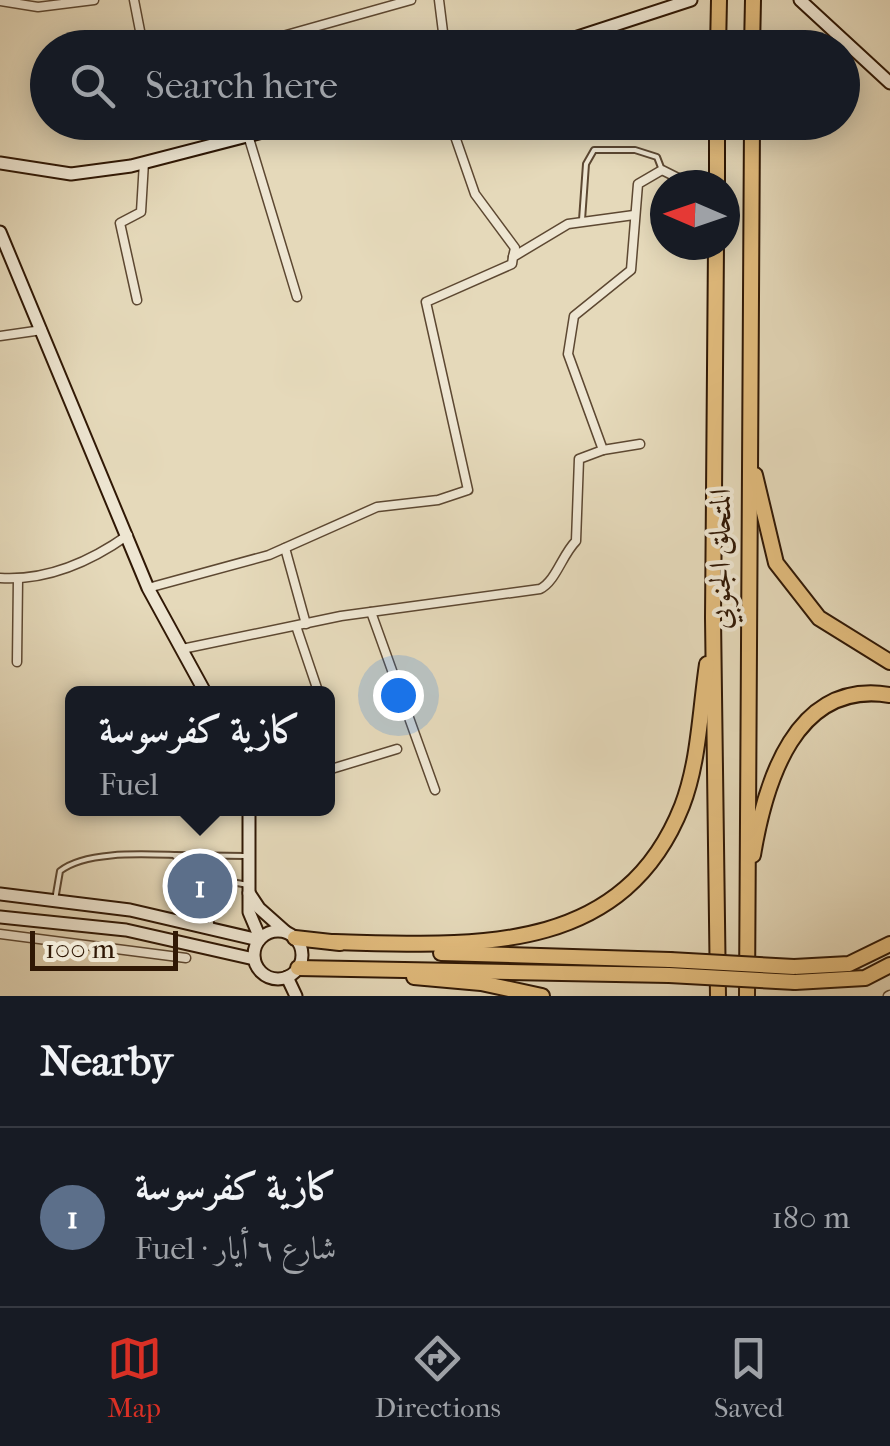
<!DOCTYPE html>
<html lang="en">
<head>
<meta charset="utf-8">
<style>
	body { margin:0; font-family:"IM FELL French Canon",Amiri,serif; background:#20242c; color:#f1f3f6 }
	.compass { position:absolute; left:650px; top:170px; width:90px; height:90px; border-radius:50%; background:#171b24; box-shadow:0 5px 25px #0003; rotate:272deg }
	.scale { position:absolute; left:30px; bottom:25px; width:148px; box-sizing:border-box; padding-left:10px; border:5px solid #301805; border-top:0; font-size:28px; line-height:35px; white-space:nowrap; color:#301805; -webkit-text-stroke:8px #eee6d2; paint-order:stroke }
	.you { position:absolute; left:398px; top:695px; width:35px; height:35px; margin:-25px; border:8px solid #fff; border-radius:50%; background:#1a73e8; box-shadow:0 0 0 15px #1a73e833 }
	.badge { display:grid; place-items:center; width:65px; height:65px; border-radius:50%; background:#d93025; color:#fff; font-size:32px; font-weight:700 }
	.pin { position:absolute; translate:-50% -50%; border:5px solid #fff; box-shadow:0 2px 10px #0006 }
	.popup { position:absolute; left:65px; top:686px; width:270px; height:130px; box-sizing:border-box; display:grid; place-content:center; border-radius:15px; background:#171b24; filter:drop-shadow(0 2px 8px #0005); font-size:32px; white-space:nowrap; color:#9ea1a6 }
	.popup b { font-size:38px; color:#f1f3f6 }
	.popup::after { content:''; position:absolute; left:50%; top:100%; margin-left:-20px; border:20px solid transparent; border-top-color:#171b24 }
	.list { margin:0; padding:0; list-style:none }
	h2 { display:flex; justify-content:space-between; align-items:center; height:130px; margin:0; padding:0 40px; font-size:42px }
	h2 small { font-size:32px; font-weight:400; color:#9ea1a6 }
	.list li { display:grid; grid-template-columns:65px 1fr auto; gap:30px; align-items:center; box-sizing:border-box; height:180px; padding:0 40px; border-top:2px solid #363941 }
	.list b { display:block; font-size:38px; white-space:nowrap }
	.list p { margin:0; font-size:32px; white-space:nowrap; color:#9ea1a6 }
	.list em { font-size:32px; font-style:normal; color:#9ea1a6 }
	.icon { flex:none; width:55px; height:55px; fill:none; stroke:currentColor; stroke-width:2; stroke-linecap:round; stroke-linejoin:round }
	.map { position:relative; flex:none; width:890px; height:996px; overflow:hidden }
	.search { position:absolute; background:#171b24; box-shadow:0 5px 25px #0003; left:30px; right:30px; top:30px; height:110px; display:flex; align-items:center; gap:25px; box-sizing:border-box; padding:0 35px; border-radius:55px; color:#9ea1a6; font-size:38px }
	.sheet { height:310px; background:#171b24 }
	nav { display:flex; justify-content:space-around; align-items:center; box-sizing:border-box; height:140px; border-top:2px solid #363941; background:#171b24; font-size:28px; color:#9ea1a6 }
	nav a { display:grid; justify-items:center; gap:5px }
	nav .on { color:#d93025 }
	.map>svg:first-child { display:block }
</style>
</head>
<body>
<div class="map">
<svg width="890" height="996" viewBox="0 0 890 996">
	<rect width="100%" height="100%" fill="#e5d9ba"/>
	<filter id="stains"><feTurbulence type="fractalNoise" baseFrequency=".002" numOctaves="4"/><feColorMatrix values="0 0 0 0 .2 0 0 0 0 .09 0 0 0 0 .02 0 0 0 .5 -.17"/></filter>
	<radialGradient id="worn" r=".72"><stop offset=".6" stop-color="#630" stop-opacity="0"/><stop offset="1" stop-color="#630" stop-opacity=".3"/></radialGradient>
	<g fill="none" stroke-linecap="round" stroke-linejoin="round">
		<g stroke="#5d4832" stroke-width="8">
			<g id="lane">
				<polyline points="582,220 586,164 594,150 635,150 657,157 662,170"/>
				<polyline points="175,855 245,856"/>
				<polyline points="184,864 184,892 209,897 211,924"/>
				<polyline points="209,897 212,879"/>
				<path d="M55,900L60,871C85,851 142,854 174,855L193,875L248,885"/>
			</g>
		</g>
		<g stroke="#5d4832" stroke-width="11">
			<g id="street">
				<polyline points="134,0 142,41 148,48"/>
				<polyline points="439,0 445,48"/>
				<polyline points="0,1 38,7 94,0"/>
				<polyline points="226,48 265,41 411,0"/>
				<polyline points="244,122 297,297"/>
				<polyline points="450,122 475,194 515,248 513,257"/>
				<polyline points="137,300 120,223 141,212 144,162"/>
				<polyline points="0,336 42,330"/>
				<polyline points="640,444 603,450 568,354 574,316 631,270 638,184 662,170 686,182 717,181"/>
				<polyline points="285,548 306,624"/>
				<path d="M0,578C48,581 90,562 128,535"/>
				<polyline points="148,588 269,555 377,507 438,500 468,490 426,302 512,264 513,257 568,224 634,215"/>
				<polyline points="371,612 435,790"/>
				<polyline points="296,626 319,694"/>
				<path d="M182,649L341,616L540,589C556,581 562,555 576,541L579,459L603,450"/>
				<polyline points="17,662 18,579"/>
				<polyline points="328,770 397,749"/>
				<polyline points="0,934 186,958"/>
				<polyline points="888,996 890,995"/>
			</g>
		</g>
		<g stroke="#301805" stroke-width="15">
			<g id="secondary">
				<polyline points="800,0 890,83"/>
				<polyline points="544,48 691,0"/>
				<polyline points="0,163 71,174 131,166 301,122"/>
				<polyline points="0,232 148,588 206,694"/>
				<polyline points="249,808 249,912 260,938"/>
				<polyline points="249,893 259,908 286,932"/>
				<polyline points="0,894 130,910 259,940"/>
				<polyline points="0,917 126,930 254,959"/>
				<circle cx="278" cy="955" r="24"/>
				<polyline points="287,977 296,996"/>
			</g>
		</g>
		<g stroke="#301805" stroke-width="18">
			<g id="highway">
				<polyline points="718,48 719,0"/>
				<polyline points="752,48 753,0"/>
				<polyline points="717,185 717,122"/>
				<polyline points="716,245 713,618 718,996"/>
				<polyline points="755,475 776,563 819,618 890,662"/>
				<path d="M753,855C765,783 795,679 890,695"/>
				<polyline points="295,938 340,943"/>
				<path d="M332,942C466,945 621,960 682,806C699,762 700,711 707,664"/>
				<polyline points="441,953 670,960"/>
				<polyline points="794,967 849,964 890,944"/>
				<polyline points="298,968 669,975"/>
				<polyline points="414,977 481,983 542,996"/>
				<polyline points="795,982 865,978 890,965"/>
				<polyline points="747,996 752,122"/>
			</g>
		</g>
		<use href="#lane" stroke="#eee6d2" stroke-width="4"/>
		<use href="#street" stroke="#eee6d2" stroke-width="8"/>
		<use href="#secondary" stroke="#eee6d2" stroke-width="11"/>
		<use href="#highway" stroke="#e2bc7d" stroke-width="14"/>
		<g stroke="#301805" stroke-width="18" stroke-linecap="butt">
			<g id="highway-bridge">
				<polyline points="670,960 794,967"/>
				<polyline points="669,975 795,982"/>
			</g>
		</g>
		<use href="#highway-bridge" stroke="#e2bc7d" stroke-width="14"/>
	</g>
	<g text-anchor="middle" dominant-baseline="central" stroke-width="8" stroke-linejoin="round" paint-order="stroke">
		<g font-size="30" fill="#301805" stroke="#eee6d2">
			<text transform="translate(720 559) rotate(-90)">المتحلق الجنوبي</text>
		</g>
	</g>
	<rect width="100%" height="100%" filter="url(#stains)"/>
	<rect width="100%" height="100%" fill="url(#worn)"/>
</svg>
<svg class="compass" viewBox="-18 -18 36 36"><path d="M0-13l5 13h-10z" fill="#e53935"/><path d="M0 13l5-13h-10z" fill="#9ea1a6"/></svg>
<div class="scale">100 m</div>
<div class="you"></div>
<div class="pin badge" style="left:200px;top:886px;background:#5c6f8a">1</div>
<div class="popup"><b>كازية كفرسوسة</b>Fuel</div>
<div class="search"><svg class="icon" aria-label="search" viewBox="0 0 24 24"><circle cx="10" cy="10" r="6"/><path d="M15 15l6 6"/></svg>Search here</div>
</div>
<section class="sheet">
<h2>Nearby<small></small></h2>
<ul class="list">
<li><span class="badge" style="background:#5c6f8a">1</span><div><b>كازية كفرسوسة</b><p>Fuel · شارع ٦ أيار</p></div><em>180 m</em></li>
</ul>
</section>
<nav>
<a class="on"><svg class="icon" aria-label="map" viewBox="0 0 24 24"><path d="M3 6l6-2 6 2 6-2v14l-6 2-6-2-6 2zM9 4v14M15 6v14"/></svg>Map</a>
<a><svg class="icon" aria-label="directions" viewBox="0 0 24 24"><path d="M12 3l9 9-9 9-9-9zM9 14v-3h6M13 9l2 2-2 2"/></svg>Directions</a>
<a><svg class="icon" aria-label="saved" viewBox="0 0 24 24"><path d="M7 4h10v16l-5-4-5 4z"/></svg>Saved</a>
</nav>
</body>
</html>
